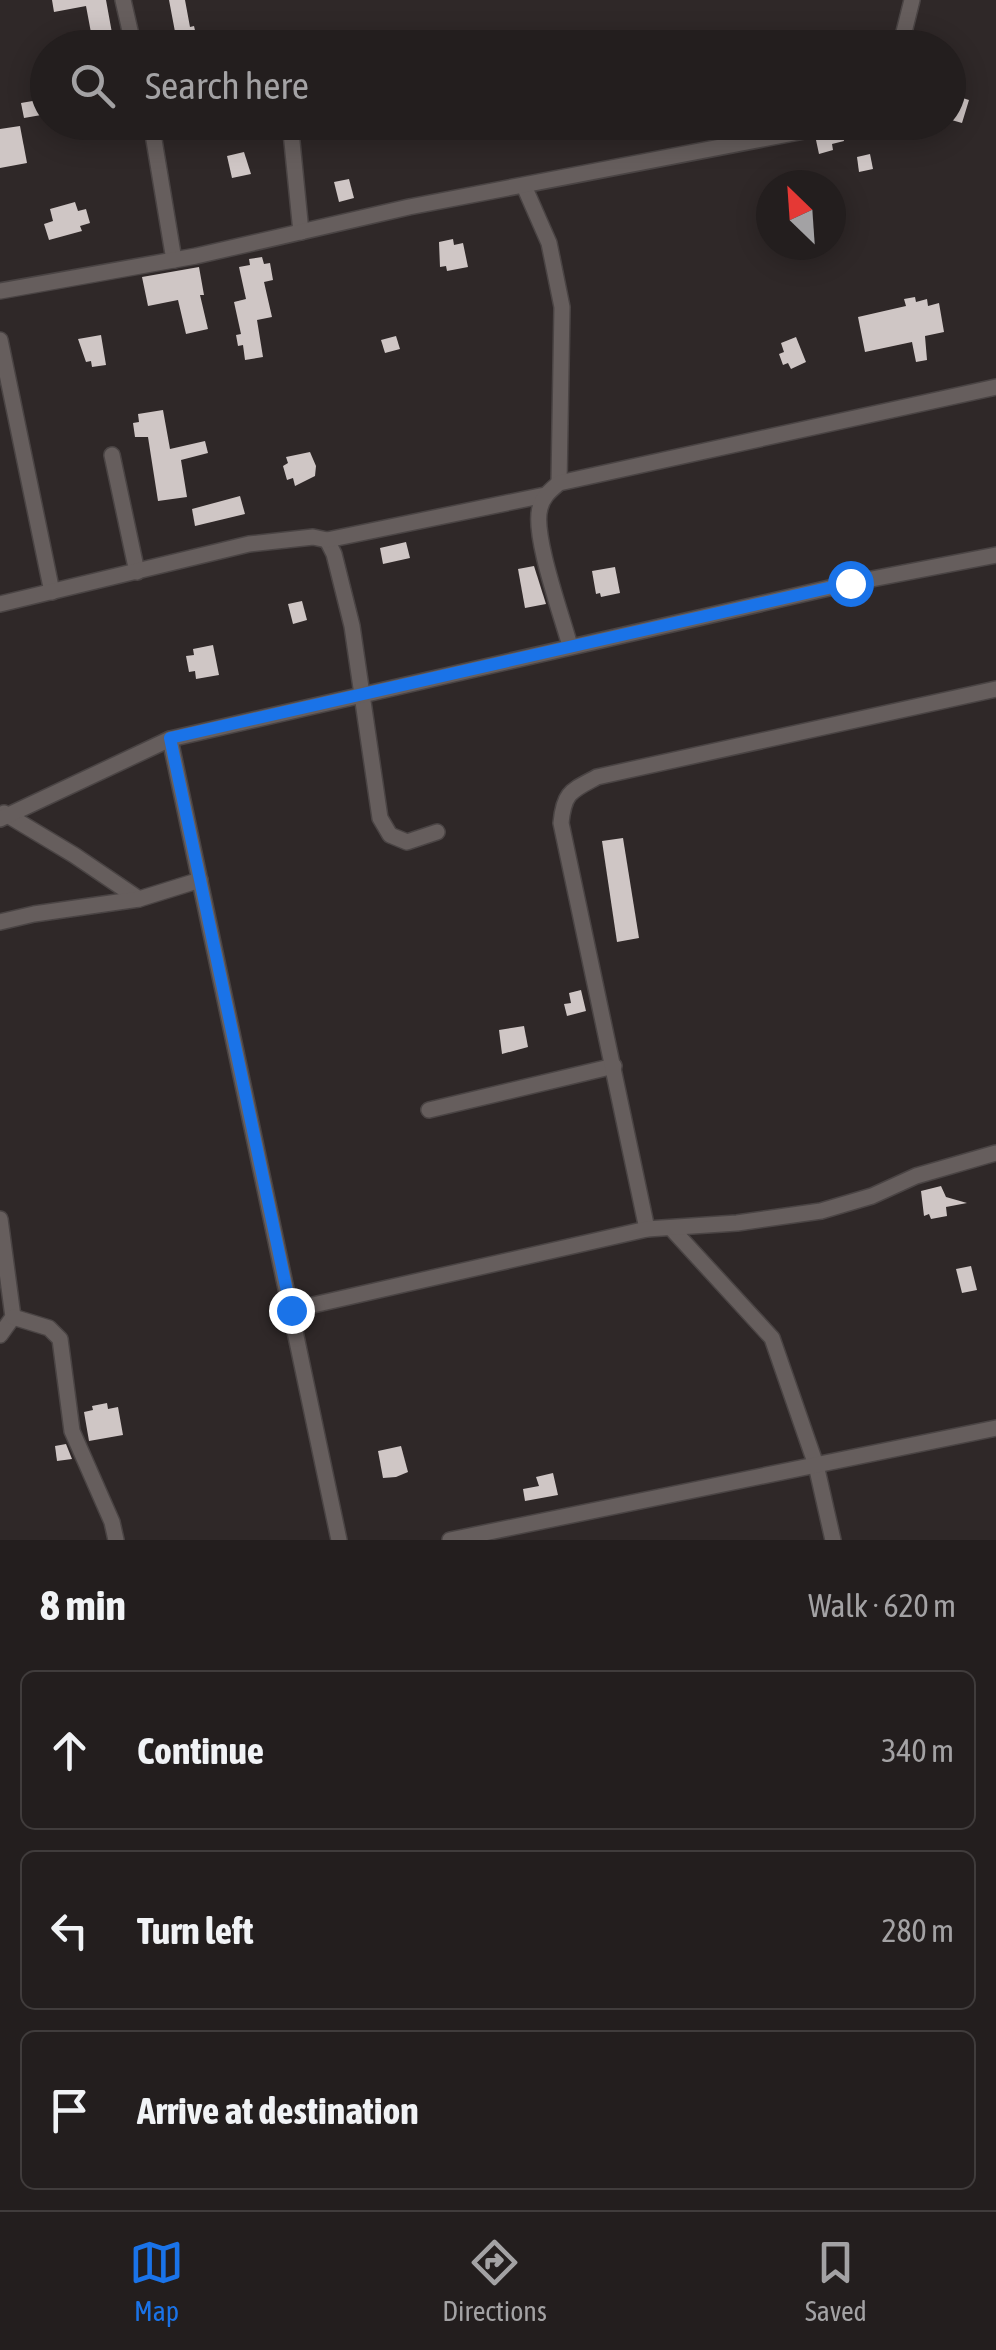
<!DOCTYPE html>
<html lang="en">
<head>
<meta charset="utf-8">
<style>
	body { margin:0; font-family:"Asap Condensed",sans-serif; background:#2b2727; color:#f1f3f6 }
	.compass { position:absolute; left:756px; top:170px; width:90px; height:90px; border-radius:50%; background:#231e1e; box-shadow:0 5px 25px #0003; rotate:335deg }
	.stop { position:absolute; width:30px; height:30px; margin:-22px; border:8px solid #1a73e8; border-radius:50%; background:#fff }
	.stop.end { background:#1a73e8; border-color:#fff; box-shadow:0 2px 10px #0008 }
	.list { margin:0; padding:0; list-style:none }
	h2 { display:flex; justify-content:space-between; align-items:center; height:130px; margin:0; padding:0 40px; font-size:42px }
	h2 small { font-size:32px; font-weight:400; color:#a3a2a4 }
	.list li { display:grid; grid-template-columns:65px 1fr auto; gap:30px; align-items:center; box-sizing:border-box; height:160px; margin:0 20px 20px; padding:0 20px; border:2px solid #403c3c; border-radius:15px }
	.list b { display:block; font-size:38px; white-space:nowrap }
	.list em { font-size:32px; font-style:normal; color:#a3a2a4 }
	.icon { flex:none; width:55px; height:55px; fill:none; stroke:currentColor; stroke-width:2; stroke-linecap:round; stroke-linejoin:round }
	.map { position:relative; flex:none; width:996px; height:1540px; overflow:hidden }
	.search { position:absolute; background:#231e1e; box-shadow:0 5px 25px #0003; left:30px; right:30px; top:30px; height:110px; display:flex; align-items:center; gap:25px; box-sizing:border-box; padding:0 35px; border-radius:55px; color:#a3a2a4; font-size:38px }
	.sheet { height:670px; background:#231e1e }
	nav { display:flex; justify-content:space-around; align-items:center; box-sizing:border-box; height:140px; border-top:2px solid #403c3c; background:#231e1e; font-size:28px; color:#a3a2a4 }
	nav a { display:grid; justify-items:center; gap:5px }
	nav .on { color:#1a73e8 }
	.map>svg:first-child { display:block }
</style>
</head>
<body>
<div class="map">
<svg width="996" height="1540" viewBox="0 0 996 1540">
	<rect width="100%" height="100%" fill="#2f2828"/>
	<g fill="#cfc6c5">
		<polygon points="52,0 106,0 112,33 92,38 86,6 54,12"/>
		<polygon points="169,0 185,0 190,27 194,26 199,48 152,48 152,43 176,37"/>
		<polygon points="953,95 969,100 962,123 948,119 948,100 952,101"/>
		<polygon points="44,99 47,114 24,118 21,103"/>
		<polygon points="20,126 27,163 0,168 0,129"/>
		<polygon points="843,135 844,141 832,144 833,150 819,154 816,140"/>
		<polygon points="244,152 251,174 232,178 227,156"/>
		<polygon points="870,154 873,169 859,172 857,157"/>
		<polygon points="349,179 354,198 339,202 334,182"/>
		<polygon points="75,202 78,211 86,209 90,223 80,226 82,231 49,240 44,224 53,221 50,209"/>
		<polygon points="453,239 454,245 463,243 468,267 447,271 446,266 440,267 439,242"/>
		<polygon points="262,257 264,264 270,263 273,280 264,282 272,317 257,320 263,357 245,360 243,345 238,346 236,335 241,334 234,302 246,299 239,267 250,265 249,259"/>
		<polygon points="199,267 204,295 200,295 208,329 186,334 178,300 148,306 142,277"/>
		<polygon points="915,297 916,302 927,299 928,306 939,303 944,332 925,336 927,360 916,362 912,342 865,352 858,317 906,306 904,299"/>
		<polygon points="101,335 106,365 92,367 91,361 86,362 78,339"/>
		<polygon points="396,336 400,349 385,353 381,340"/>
		<polygon points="796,337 806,362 791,369 788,363 783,365 779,354 784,352 781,343"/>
		<polygon points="163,410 170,449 205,441 208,453 181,460 187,497 158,501 148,437 135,437 133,423 139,422 138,414"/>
		<polygon points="310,452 316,466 315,476 295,486 293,478 287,480 283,466 288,463 286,457"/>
		<polygon points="240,496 245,514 195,526 192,509"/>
		<polygon points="406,542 410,558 383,564 380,548"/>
		<polygon points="534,566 546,604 525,608 518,569"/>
		<polygon points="615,567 620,593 601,597 600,593 596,594 592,571"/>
		<polygon points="302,601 307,620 293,624 288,604"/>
		<polygon points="213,645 219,675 196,679 195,671 189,672 186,656 194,655 193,649"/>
		<polygon points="623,838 639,938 617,942 602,841"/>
		<polygon points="581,990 586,1011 567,1016 564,1004 571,1003 569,993"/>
		<polygon points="524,1026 528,1047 502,1054 499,1030"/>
		<polygon points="941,1186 946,1197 967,1203 946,1207 947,1216 931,1219 929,1214 924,1216 921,1191"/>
		<polygon points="971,1266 977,1290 962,1293 956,1269"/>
		<polygon points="107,1403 108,1409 118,1407 123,1435 89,1441 84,1412 93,1410 92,1406"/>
		<polygon points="66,1444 72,1459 57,1461 55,1446"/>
		<polygon points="401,1446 408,1472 396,1477 383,1478 378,1451"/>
		<polygon points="553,1473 558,1495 525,1501 523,1489 539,1486 536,1477"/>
	</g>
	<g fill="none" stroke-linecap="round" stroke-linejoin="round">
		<g stroke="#4a4444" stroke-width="18">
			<g id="minor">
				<polyline points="123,0 134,48"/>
				<polyline points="900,48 912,0"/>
				<polyline points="151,122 174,260"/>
				<polyline points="290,122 301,232"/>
				<polyline points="524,186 549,243 562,307 559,483"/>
				<polyline points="0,291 196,256 409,207 851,122"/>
				<polyline points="0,340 52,592"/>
				<polyline points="112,455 137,572"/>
				<polyline points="327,540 334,554 352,626 380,818 390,835 407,842 437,832"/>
				<polyline points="0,604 249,544 313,537 327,540 545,495"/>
				<path d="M570,646C562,616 532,534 540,508C543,496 550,491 559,483L996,387"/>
				<polyline points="170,739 339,1540"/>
				<polyline points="4,813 74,855 139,899"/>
				<polyline points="0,819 170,739 851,583 996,555"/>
				<polyline points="0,922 34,914 139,899 200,880"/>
				<polyline points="429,1110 614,1066"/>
				<polyline points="0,1219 13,1317 0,1335"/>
				<polyline points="671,1228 772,1338 816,1465 833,1540"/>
				<path d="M647,1229L561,823C564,792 571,791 597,777L996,689"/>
				<polyline points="291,1310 647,1229 737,1223 821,1211 872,1196 916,1176 996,1153"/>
				<polyline points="13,1317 49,1328 60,1339 72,1431 112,1522 116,1540"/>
				<polyline points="450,1540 996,1428"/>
			</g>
		</g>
		<use href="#minor" stroke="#665e5d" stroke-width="15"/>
	</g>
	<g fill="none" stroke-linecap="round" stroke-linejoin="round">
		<polyline stroke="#1a73e8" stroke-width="12" points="291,1310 170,738 850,583"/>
	</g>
</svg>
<svg class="compass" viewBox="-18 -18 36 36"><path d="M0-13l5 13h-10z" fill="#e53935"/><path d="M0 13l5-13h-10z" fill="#a3a2a4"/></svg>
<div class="stop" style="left:850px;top:583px"></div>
<div class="stop end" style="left:291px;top:1310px"></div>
<div class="search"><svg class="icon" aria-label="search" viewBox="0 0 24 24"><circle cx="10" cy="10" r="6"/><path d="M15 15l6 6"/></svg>Search here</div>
</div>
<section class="sheet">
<h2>8 min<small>Walk · 620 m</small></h2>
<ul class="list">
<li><svg class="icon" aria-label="ahead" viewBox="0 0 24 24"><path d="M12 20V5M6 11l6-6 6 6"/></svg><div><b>Continue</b></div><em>340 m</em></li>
<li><svg class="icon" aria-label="left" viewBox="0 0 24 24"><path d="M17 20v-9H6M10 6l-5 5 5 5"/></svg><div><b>Turn left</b></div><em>280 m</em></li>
<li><svg class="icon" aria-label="arrive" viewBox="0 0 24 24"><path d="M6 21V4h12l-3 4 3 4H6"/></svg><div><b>Arrive at destination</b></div></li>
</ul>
</section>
<nav>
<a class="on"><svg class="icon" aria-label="map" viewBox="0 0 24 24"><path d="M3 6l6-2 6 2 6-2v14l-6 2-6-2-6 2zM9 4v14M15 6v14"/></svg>Map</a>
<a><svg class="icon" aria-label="directions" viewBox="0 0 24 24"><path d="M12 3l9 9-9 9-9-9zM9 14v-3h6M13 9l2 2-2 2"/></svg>Directions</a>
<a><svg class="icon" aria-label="saved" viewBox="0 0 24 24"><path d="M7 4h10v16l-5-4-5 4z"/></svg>Saved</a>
</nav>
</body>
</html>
